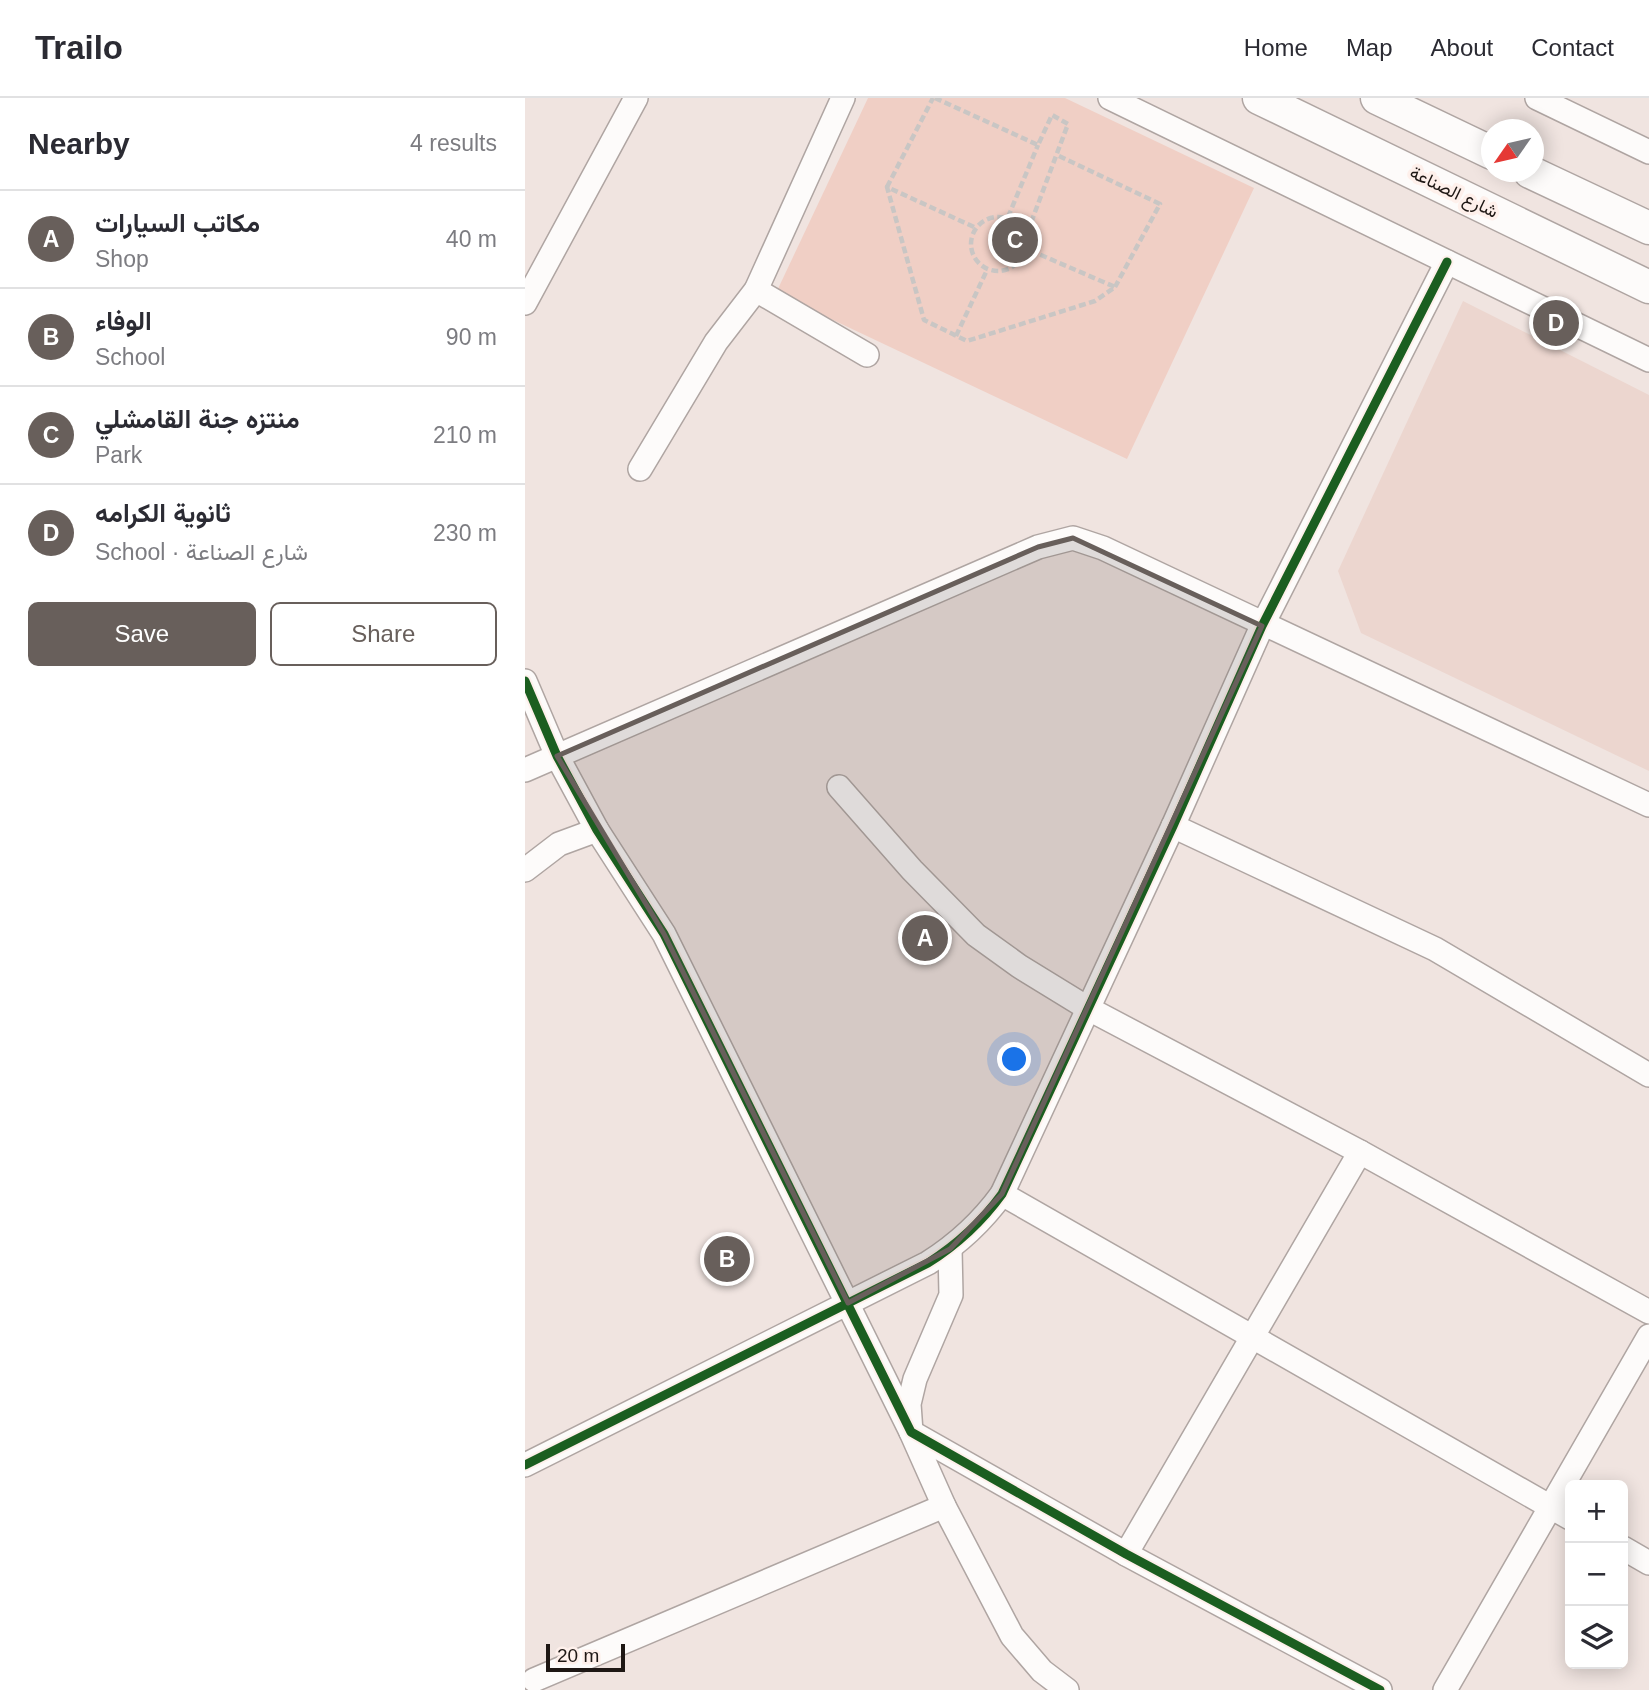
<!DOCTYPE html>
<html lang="en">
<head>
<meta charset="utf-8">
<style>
	body { margin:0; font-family:Arial,Vazirmatn,sans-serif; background:#f7f7f7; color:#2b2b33 }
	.controls { position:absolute; right:21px; bottom:21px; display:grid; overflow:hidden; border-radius:10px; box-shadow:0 4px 18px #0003 }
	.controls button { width:63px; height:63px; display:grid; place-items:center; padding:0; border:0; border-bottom:2px solid #e1e1e2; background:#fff; color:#2b2b33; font:35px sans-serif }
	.compass { position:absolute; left:956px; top:21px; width:63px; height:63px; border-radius:50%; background:#fff; box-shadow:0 4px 18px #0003; rotate:236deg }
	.scale { position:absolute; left:21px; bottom:18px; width:79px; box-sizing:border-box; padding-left:7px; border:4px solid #1e1714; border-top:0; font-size:19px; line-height:24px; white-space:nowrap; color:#1e1714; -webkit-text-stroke:5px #fef0eb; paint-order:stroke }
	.you { position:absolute; left:490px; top:962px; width:24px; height:24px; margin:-18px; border:5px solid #fff; border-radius:50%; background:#1a73e8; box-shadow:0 0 0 10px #1a73e833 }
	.badge { display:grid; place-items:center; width:46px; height:46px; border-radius:50%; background:#685f5b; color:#fff; font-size:23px; font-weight:700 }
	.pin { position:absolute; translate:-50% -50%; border:4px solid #fff; box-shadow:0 2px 7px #0006 }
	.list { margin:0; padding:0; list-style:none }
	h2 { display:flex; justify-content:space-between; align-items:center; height:91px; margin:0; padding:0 28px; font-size:30px }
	h2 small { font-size:23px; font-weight:400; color:#7c7c81 }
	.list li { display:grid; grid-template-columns:46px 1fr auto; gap:21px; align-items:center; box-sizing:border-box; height:98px; padding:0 28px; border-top:2px solid #e1e1e2 }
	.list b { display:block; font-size:26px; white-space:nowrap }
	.list p { margin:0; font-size:23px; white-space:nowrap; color:#7c7c81 }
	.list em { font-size:23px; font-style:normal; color:#7c7c81 }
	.actions { display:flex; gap:14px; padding:21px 28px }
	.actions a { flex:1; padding:16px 0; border:2px solid #685f5b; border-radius:10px; text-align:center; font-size:24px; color:#685f5b }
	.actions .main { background:#685f5b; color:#fff }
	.icon { flex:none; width:38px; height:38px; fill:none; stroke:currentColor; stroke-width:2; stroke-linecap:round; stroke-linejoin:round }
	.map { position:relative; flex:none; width:1124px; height:1592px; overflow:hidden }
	header { display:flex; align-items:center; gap:42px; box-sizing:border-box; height:98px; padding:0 35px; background:#fff; border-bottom:2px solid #e1e1e2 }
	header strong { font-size:33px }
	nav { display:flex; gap:38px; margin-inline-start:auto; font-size:24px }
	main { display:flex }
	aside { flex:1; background:#fff }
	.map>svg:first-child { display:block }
</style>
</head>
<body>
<header>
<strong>Trailo</strong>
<nav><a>Home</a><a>Map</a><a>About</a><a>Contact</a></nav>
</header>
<main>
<aside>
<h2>Nearby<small>4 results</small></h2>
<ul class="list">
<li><span class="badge">A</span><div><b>مكاتب السيارات</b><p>Shop</p></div><em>40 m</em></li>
<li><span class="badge">B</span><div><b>الوفاء</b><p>School</p></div><em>90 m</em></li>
<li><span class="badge">C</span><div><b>منتزه جنة القامشلي</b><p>Park</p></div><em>210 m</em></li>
<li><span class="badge">D</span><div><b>ثانوية الكرامه</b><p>School · شارع الصناعة</p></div><em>230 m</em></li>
</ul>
<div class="actions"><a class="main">Save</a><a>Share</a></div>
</aside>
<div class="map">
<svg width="1124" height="1592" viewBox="0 0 1124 1592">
	<rect width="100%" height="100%" fill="#f0e4e0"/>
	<polygon fill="#ecd6cf" points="938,203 1124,297 1124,673 836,535 813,473"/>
	<polygon fill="#f0cfc5" points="343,0 540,0 729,90 602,361 251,195"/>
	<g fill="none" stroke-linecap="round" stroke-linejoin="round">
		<g stroke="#afa5a2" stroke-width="26">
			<g id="street">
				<polyline points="585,0 1124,262"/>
				<polyline points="1012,0 1124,54"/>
				<polyline points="231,192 342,257"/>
				<polyline points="0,205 111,0"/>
				<polyline points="115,371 191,244 231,192 318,0"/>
				<polyline points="0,583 32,658 72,732 139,836 386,1334 601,1456 855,1592"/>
				<polyline points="0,672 513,449 548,440 578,450 1124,707"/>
				<polyline points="314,689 387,772 451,837 494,868 564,911 835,1054 1124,1214"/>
				<polyline points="648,728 910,851 1124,977"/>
				<polyline points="0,772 34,746 72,732"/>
				<polyline points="477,1096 1045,1420"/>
				<polyline points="425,1151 426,1197 390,1281 384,1306 386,1334 419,1408 487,1538 517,1573 542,1592"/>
				<path d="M0,1367L403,1165C433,1146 456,1125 477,1096L648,728L737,528L922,164"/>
				<polyline points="1098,1450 1124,1465"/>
				<polyline points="601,1456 835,1054"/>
				<polyline points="9,1582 419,1408"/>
				<polyline points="920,1592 1124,1238"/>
			</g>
		</g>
		<g stroke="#afa5a2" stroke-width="35">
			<g id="secondary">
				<polyline points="734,0 1124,189"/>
				<polyline points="852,0 967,55"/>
				<polyline points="1005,74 1124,130"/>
			</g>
		</g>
		<g stroke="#c9c6c4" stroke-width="4.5" stroke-dasharray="7 3.5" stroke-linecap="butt">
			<polyline points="410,0 513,47 527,17 543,26 501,138"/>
			<polyline points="534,58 635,106 590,189"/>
			<polyline points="362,89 408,0"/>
			<circle cx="473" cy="146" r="27"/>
			<polyline points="483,119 513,47"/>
			<polyline points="449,129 362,89 399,222 442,243 570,203 590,189 502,151"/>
			<polyline points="431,238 462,172"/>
		</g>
		<use href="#street" stroke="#fdfbfa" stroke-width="23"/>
		<use href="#secondary" stroke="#fdfbfa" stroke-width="32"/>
		<g stroke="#fef0eb" stroke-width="13">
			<g id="cycleway">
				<polyline points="0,583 32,658 72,732 139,836 386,1334 601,1456 855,1592"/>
				<path d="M0,1367L403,1165C433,1146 456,1125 477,1096L648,728L737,528L922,164"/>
			</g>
		</g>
		<use href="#cycleway" stroke="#1b5e20" stroke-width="9"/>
	</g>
	<path fill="#685f5b" fill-opacity="0.2" stroke="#685f5b" stroke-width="5" stroke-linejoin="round" d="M548,440L737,528L477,1096L425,1151L323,1205L139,836L32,658L513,449Z"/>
	<g text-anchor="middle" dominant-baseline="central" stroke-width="7" stroke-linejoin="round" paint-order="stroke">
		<g font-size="18" fill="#1e1714" stroke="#fef0eb">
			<text transform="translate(929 94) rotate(26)">شارع الصناعة</text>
		</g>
	</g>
</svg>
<div class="controls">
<button>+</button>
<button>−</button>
<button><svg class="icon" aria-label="layers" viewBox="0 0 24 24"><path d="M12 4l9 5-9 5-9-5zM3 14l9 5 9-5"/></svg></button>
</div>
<svg class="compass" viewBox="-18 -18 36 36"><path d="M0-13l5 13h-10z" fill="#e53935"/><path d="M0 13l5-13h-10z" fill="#7c7c81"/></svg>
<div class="scale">20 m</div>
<div class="you"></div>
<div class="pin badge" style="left:400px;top:840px">A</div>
<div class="pin badge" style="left:202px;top:1161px">B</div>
<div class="pin badge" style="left:490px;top:142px">C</div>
<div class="pin badge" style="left:1031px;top:225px">D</div>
</div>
</main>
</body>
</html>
